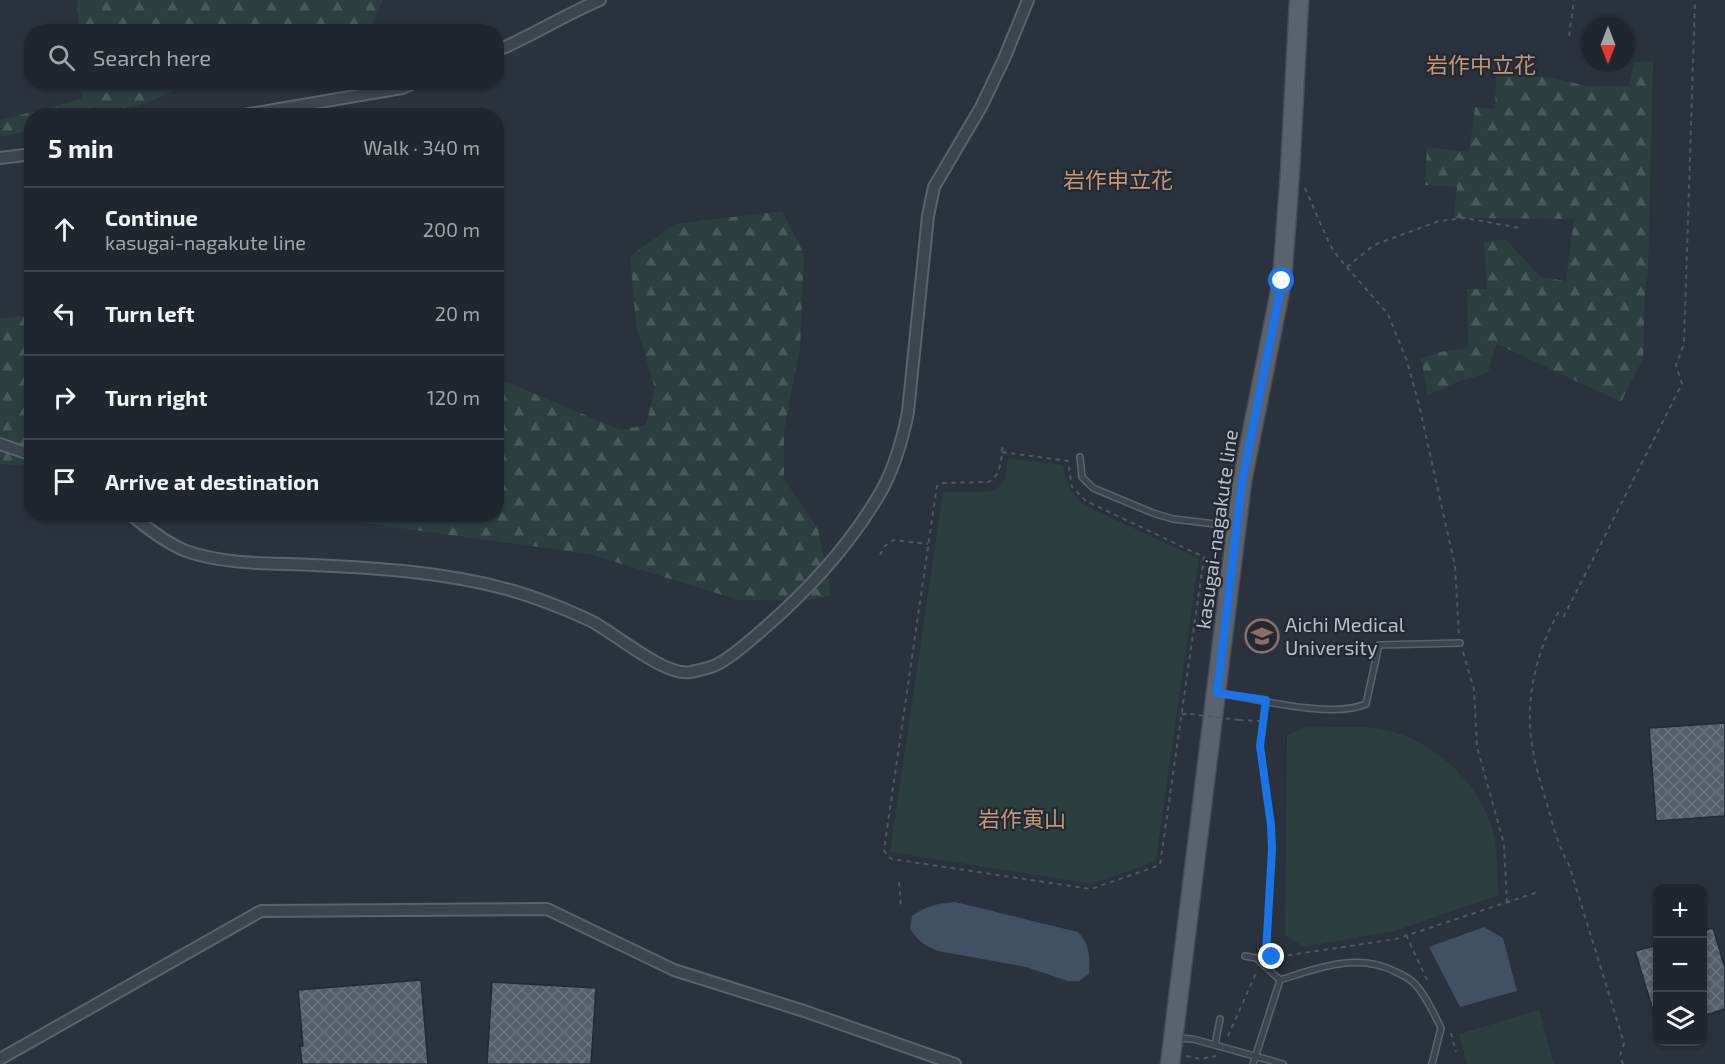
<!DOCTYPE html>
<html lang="en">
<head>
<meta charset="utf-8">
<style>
	body { margin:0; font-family:"Exo 2","Noto Sans JP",sans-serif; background:#2c323a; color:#f1f3f6 }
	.controls { position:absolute; right:18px; bottom:18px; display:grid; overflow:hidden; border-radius:12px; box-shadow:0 2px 4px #0004 }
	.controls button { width:54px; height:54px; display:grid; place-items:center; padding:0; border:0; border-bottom:2px solid #3c434a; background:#1f262e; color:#f1f3f6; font:30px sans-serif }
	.compass { position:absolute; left:1581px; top:18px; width:54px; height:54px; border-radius:50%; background:#1f262e; box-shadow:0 2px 4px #0004; rotate:180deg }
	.stop { position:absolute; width:18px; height:18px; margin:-14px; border:4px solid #1a73e8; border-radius:50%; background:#fff }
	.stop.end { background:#1a73e8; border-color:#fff; box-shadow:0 2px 6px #0008 }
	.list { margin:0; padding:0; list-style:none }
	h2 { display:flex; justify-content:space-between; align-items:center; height:78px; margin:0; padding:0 24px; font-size:26px }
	h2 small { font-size:20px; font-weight:400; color:#a1a5aa }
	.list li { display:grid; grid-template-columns:39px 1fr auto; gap:18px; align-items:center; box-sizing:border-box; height:84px; padding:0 24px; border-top:2px solid #3c434a }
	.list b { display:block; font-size:22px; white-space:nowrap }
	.list p { margin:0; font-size:20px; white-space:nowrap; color:#a1a5aa }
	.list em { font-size:20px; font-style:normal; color:#a1a5aa }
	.icon { flex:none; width:33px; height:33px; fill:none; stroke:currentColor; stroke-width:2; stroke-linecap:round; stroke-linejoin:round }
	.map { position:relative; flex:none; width:1725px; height:1064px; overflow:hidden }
	.search { position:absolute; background:#1f262e; box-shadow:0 2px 4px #0004; left:24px; top:24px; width:480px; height:66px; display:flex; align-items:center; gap:15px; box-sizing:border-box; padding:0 21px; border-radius:24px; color:#a1a5aa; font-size:22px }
	.panel { position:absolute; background:#1f262e; box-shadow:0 2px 4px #0004; left:24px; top:108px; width:480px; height:414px; border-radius:24px }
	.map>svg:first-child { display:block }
</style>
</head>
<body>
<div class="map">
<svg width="1725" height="1064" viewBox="0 0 1725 1064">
	<defs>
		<pattern id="forest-firs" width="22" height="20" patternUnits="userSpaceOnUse" patternTransform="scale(1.5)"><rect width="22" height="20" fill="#2b3f3f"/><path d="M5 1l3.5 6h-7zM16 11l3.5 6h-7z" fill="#485959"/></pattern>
		<pattern id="building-cross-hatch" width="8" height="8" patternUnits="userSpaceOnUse" patternTransform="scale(1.5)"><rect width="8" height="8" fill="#545d6b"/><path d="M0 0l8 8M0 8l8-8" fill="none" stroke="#6a727f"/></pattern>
	</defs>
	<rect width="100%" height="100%" fill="#29323d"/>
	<g fill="url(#forest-firs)">
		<polygon points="77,0 383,0 371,27 355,31 79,32"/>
		<polygon points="1653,61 1648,274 1645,289 1643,359 1621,402 1497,344 1487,373 1457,382 1428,395 1421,359 1440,352 1468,348 1467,289 1487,289 1484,242 1505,239 1541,277 1566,281 1574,219 1454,218 1457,187 1425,185 1427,147 1469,152 1475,107 1495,109 1496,76 1547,77 1588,86 1629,86 1634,62"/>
		<polygon points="82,83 82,82 187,83 148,103 94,115 32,116 31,130 0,137 0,120 82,99"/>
		<polygon points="782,211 804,254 800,348 784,430 784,479 818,529 831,595 803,601 739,600 589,554 378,525 319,515 496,514 497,378 621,430 646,425 655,388 636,325 630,256 675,224"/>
		<polygon points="31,314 31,466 0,464 0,319"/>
	</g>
	<g fill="#2b3f3f">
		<path d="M1008,458L1063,465C1066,482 1070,493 1084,505L1199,559L1156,861L1092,884L890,852L943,492H983L996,490L1005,479Z"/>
		<path d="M1307,727C1331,728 1358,725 1381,729C1434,738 1485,787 1495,840C1498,858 1496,877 1499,895L1395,931L1304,947L1285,935L1287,735Z"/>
		<polygon points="1539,1010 1554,1064 1467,1064 1459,1034"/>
	</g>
	<g fill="#415064">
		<path d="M955,902L1078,932C1090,945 1090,956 1089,974L1079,981H1068L1026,967L938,951C925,946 918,941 910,929L912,916C926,906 938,903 955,902Z"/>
		<polygon points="1484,927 1503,938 1517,991 1460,1007 1429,947"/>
	</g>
	<g fill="url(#building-cross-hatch)" stroke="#232b35" stroke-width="1.5">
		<polygon points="1725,723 1725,816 1656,821 1649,728"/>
		<polygon points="1713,928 1725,968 1725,1009 1702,1016 1702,931"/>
		<polygon points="1658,945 1658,1016 1655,1017 1635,951"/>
		<polygon points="421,980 428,1064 302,1064 300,1046 303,1046 298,990"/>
		<polygon points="492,982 596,988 591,1064 487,1064"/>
	</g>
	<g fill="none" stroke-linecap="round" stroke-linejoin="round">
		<g stroke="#5a626b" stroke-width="8">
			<g id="service">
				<polyline points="1080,457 1082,477 1093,488 1153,513 1173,519 1232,526"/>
				<path d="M1219,693C1256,699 1333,719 1366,704L1379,645L1460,643"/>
				<polyline points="1245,956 1256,958 1280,980"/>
				<polyline points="1175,1038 1193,1039 1283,1064"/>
				<polyline points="1215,1045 1220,1019"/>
				<path d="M1253,1064L1280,980C1318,968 1358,952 1396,972C1403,975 1410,979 1415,984C1427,997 1434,1014 1441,1028L1432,1064"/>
			</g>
		</g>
		<g stroke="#5a626b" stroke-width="14">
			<g id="minor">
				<path d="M496,51C532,36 564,15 600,0"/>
				<polyline points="238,116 402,88 417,82"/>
				<polyline points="0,158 32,154"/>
				<polyline points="0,444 32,455"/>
				<path d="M130,514C147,528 166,543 186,551C226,565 271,563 313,565C377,568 444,572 506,589C536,597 563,608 591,621C615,633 665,677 691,672C699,670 711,668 718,664C733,656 747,643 760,632C808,591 852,543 883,488C895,465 903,437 908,412L928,216L934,187L981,107L1004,59L1028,0"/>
				<polyline points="0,1059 261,911 547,909 674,970 804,1011 955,1064"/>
			</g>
		</g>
		<g stroke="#464d57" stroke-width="21">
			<polyline id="primary" points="1170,1064 1242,482 1282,281 1290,172 1299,0"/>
		</g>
		<g stroke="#4a5b5d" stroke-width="2" stroke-dasharray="4.5 4.5" stroke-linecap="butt">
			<polyline points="1569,36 1574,0"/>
			<polyline points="1305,188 1330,245 1338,257 1388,314 1407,361 1419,405 1455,566 1459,635"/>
			<polyline points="1347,267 1374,245 1439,221 1465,218 1520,228"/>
			<path d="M1002,452L1068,461L1072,487L1086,501L1204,557L1160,865L1091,889L892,859L887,856L884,850L936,492L937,486L943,483L988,482C1002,476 1001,457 1003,443"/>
			<polyline points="880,555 885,546 893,540 928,544"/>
			<polyline points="1463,652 1474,689 1477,747 1504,844 1507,902"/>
			<polyline points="1264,712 1260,746 1271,825 1272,849 1267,954"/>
			<polyline points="1182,714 1190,714"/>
			<polyline points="1239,720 1263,721"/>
			<polyline points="899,882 901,906"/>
			<polyline points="1406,935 1429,984"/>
			<polyline points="1270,958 1396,939 1538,892"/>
			<polyline points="1451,1033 1456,1052"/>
			<polyline points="1228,1036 1256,973"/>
			<polyline points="1186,1056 1201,1059 1216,1056"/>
			<path d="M1623,1064L1620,1056L1624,1043L1569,865C1558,846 1553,825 1547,804C1542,787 1536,769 1533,751C1524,703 1535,655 1558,613L1564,616L1682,384L1676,365L1684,344L1695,0"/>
		</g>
		<use href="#service" stroke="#3c444e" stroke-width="5"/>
		<use href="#minor" stroke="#3c444e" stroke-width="10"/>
		<use href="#primary" stroke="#5a636d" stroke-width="18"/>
		<polyline stroke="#4a5b5d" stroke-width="2" stroke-dasharray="4.5 4.5" stroke-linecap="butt" points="1190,714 1239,720"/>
	</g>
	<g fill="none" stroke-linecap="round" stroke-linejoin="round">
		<polyline stroke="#1a73e8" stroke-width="8" points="1272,957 1266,953 1272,849 1271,825 1260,746 1266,700 1217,693 1242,482 1282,281"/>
	</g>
	<defs>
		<g id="university-ring" transform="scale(1.725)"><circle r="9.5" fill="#212933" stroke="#8d6e63" stroke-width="1.5"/><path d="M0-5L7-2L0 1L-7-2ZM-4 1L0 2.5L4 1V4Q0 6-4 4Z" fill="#8d6e63"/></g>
	</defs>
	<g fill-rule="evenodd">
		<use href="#university-ring" x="1262" y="636"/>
	</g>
	<g text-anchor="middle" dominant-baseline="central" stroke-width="4.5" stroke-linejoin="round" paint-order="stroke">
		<g font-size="20" fill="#b9bfc8" stroke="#212933">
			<text transform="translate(1216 529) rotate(-82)">kasugai-nagakute line</text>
		</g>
		<g font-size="20" fill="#b9bfc8" stroke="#212933" text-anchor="start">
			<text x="1285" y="624">Aichi Medical<tspan x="1285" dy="23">University</tspan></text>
		</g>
		<g font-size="22" fill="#c99673" stroke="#212933">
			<text x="1481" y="64">岩作中立花</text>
			<text x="1118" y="179">岩作申立花</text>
			<text x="1022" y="818">岩作寅山</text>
		</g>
	</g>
</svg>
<div class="controls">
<button>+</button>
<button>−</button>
<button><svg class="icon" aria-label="layers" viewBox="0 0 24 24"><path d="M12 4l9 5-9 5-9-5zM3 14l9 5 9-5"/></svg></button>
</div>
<svg class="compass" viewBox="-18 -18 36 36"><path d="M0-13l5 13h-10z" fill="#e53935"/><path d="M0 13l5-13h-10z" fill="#a1a5aa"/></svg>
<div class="stop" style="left:1282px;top:281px"></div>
<div class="stop end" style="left:1272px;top:957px"></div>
<div class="search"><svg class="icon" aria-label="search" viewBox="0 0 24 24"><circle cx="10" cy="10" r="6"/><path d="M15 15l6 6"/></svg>Search here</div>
<section class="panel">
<h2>5 min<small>Walk · 340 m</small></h2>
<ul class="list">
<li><svg class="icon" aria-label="ahead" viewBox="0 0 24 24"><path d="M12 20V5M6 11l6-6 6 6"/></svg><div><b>Continue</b><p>kasugai-nagakute line</p></div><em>200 m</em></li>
<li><svg class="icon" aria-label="left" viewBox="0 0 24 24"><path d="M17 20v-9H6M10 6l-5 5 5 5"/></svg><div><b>Turn left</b></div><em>20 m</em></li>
<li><svg class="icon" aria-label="right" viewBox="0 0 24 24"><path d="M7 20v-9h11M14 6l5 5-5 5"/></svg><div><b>Turn right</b></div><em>120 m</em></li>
<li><svg class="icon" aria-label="arrive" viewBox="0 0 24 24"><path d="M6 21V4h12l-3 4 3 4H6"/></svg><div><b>Arrive at destination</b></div></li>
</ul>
</section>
</div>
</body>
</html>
